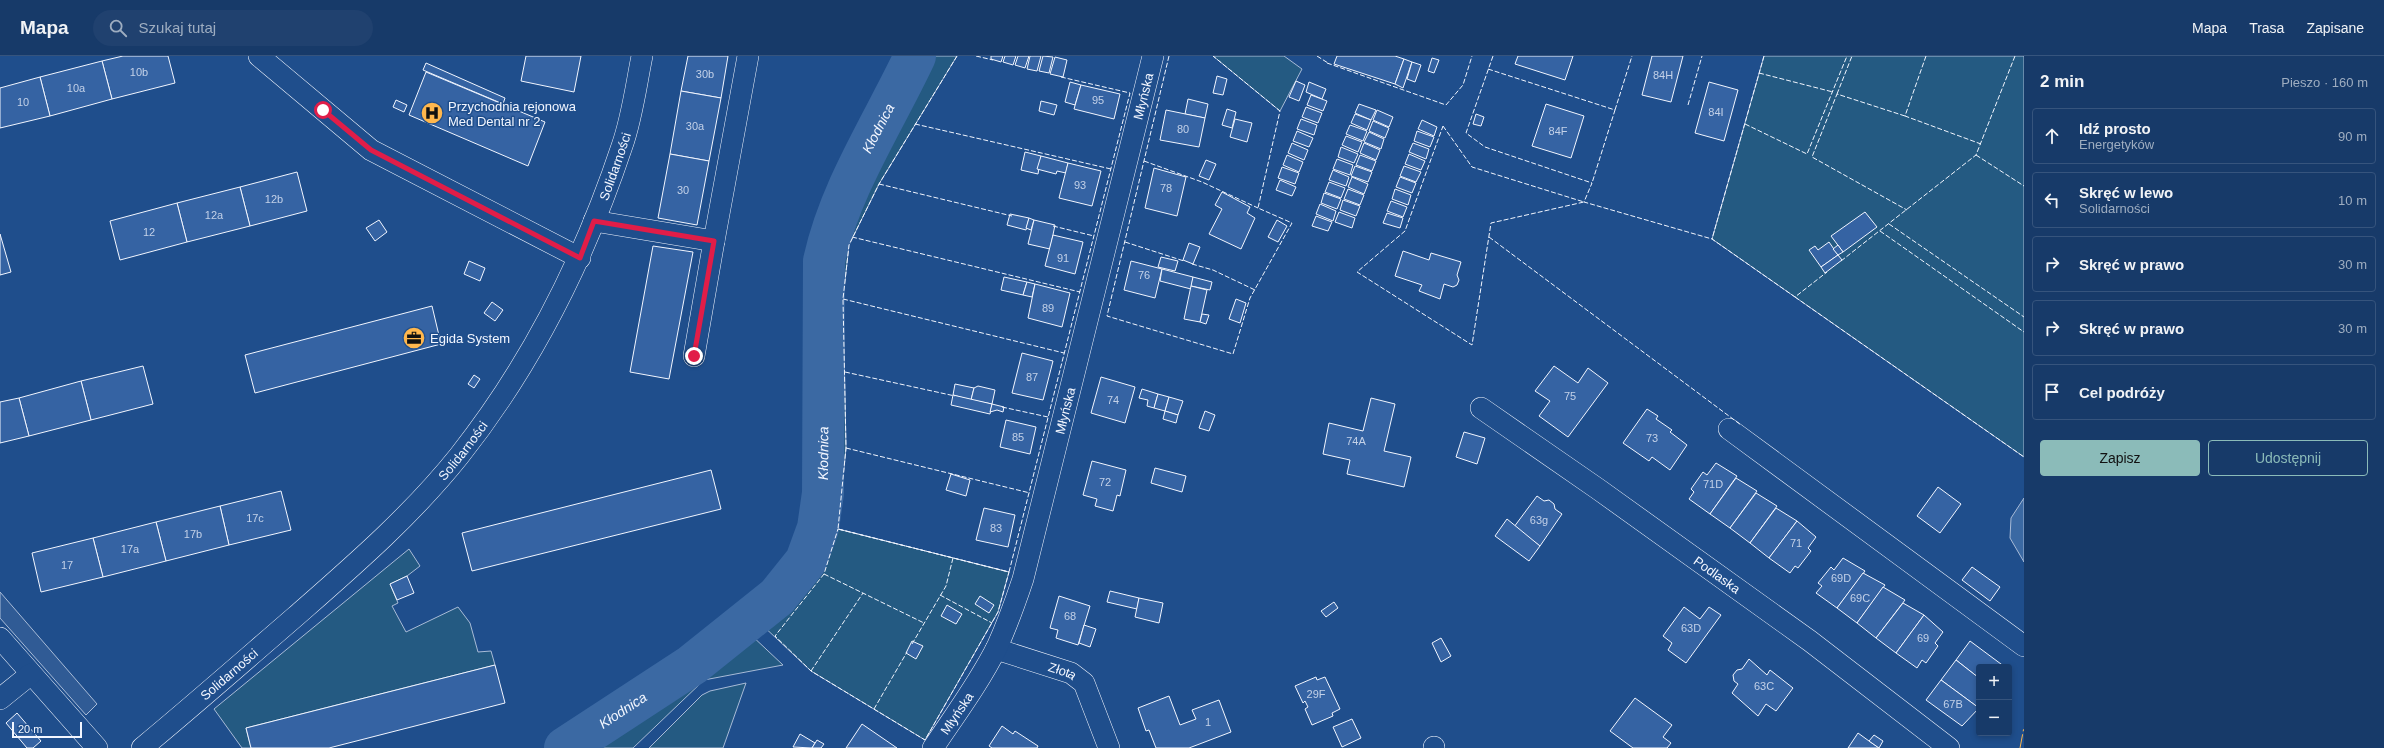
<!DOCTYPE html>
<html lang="pl">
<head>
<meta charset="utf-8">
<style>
	body { margin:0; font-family:Arial,sans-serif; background:#20416f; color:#f1f3f6 }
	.controls { position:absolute; right:12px; bottom:12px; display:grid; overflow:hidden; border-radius:4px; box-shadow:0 2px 6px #0003 }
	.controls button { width:36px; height:36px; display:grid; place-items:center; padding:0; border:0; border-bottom:1px solid #36547d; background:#173a69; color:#f1f3f6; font:20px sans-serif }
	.scale { position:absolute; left:12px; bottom:10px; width:70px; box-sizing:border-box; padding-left:4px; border:2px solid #f2f6ff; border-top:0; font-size:11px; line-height:14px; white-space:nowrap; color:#f2f6ff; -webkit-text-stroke:3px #1f4e8c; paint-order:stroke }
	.stop { position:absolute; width:12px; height:12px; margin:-9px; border:3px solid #e11d48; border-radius:50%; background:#fff }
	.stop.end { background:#e11d48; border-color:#fff; box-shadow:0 1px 4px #0008 }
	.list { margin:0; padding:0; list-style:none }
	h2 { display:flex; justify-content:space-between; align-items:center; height:52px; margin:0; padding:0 16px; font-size:17px }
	h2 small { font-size:13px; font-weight:400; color:#9eadc0 }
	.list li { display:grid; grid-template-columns:26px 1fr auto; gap:12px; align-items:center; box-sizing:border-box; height:56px; margin:0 8px 8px; padding:0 8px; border:1px solid #36547d; border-radius:4px }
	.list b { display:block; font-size:15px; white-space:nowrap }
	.list p { margin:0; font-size:13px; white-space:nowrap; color:#9eadc0 }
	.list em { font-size:13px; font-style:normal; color:#9eadc0 }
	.actions { display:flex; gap:8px; padding:12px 16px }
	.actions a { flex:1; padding:9px 0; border:1px solid #8bbbb9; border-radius:4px; text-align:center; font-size:14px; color:#8bbbb9 }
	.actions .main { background:#8bbbb9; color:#111 }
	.icon { flex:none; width:22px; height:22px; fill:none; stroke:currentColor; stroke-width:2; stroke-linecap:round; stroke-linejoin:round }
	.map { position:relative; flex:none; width:2024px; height:692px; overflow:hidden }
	header { display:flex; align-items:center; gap:24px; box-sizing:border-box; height:56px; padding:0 20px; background:#173a69; border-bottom:1px solid #36547d }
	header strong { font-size:19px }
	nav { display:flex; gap:22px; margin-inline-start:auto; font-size:14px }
	.search { width:280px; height:36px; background:#20416f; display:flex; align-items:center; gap:10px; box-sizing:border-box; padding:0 14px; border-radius:22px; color:#9eadc0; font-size:15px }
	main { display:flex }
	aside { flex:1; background:#173a69 }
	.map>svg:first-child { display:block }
</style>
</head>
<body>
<header>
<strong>Mapa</strong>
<div class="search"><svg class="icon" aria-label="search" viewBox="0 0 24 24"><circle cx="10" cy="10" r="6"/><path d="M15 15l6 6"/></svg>Szukaj tutaj</div>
<nav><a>Mapa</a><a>Trasa</a><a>Zapisane</a></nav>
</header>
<main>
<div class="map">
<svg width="2024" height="692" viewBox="0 0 2024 692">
	<rect width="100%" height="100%" fill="#1f4e8c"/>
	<g fill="#245a82" stroke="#a8bbd7">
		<polygon points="922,0 957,0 879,128 849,189 843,243 846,392 838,473 1009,516 998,556 925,684 811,615 760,567 789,544 803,525 823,486 827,468 832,397 832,217 843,164"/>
		<polygon points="1213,0 1284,0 1302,13 1280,55"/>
		<polygon points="1764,0 2024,0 2024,401 1712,183"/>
		<polygon points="409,493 420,510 407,520 390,528 398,547 392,550 406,576 458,551 470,567 478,596 491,595 495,609 246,672 251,692 242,692 214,653"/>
		<polygon points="750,578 783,609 704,624 633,692 578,692"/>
		<polygon points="746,627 723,692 649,692 702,639 710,635"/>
	</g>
	<polygon fill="#305b95" stroke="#a8bbd7" points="0,536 97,648 86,659 0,562"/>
	<polygon fill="#3b69a3" stroke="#a8bbd7" points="2024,442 2024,506 2010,482 2011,462"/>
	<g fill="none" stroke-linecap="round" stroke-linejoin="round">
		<path stroke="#3b69a3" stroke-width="42" id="s1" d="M565,692L692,609L777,541L806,505L818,472L823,437L824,205C840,132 883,68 915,0"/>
	</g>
	<g fill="#3563a3" stroke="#f2f6ff">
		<polygon points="123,0 168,0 175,27 112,43 102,5"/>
		<polygon points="526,0 581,0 574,36 521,25"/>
		<polygon points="688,0 728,0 721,42 681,35"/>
		<polygon points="991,0 1003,0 1001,6 991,3"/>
		<polygon points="1005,0 1016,0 1013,9 1003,6"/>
		<polygon points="1018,0 1029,0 1025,12 1015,9"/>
		<polygon points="1030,0 1041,0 1037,15 1027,13"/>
		<polygon points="1043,0 1053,1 1049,17 1039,15"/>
		<polygon points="1337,0 1395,0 1404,3 1395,28 1334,8"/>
		<polygon points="1518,0 1573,0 1565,24 1515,8"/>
		<polygon points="1652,0 1683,0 1671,46 1642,39"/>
		<polygon points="1055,1 1067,4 1063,21 1050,18"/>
		<polygon points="1432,2 1439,4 1434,17 1428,15"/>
		<polygon points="1404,3 1412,6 1403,32 1395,28"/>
		<polygon points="102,5 112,43 50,60 40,21"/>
		<polygon points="1412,6 1421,9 1415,26 1407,23"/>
		<polygon points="426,7 505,42 503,48 423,14"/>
		<polygon points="426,16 545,66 528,110 409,59"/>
		<polygon points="1217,20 1227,23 1223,39 1213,37"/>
		<polygon points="40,21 50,60 0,72 0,32"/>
		<polygon points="1296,25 1305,29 1299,45 1289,41"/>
		<polygon points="1070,26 1081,29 1075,49 1065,46"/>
		<polygon points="1309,26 1326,33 1322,43 1306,36"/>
		<polygon points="1709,26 1738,34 1724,85 1695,77"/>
		<polygon points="1081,29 1120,38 1114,63 1074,53"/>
		<polygon points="681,35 721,42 709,105 670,98"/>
		<polygon points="1311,39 1327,45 1323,55 1307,49"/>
		<polygon points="1188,43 1208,48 1205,62 1185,58"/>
		<polygon points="396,44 407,49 404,56 393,51"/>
		<polygon points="1041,45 1057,49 1054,59 1039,55"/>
		<polygon points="1359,48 1376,54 1371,64 1355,57"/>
		<polygon points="1546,48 1584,60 1571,102 1532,90"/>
		<polygon points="1306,51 1322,57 1318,67 1302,61"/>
		<polygon points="1227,53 1236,56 1232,72 1222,69"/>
		<polygon points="1166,54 1205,62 1199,91 1160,84"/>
		<polygon points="1377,54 1393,61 1389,71 1373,64"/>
		<polygon points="1355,58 1371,64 1367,74 1351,67"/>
		<polygon points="1476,58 1484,61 1481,70 1473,68"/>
		<polygon points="1235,63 1252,67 1247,86 1230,81"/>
		<polygon points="1301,63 1317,69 1314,79 1297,73"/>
		<polygon points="1422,64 1437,71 1434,80 1418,73"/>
		<polygon points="1373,65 1389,72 1385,82 1369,75"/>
		<polygon points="1350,69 1367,75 1363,85 1346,78"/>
		<polygon points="1297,75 1313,82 1309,91 1293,85"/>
		<polygon points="1417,75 1434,81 1430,91 1414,85"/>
		<polygon points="1369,76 1384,83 1381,93 1364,86"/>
		<polygon points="1346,80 1362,86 1358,96 1342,89"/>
		<polygon points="1292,87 1308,94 1304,104 1288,97"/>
		<polygon points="1364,87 1380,94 1376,104 1360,97"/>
		<polygon points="1413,87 1429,93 1426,103 1409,96"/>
		<polygon points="1341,91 1358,98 1354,107 1338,101"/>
		<polygon points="1025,96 1041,100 1038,118 1021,114"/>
		<polygon points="670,98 709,105 697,169 658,162"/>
		<polygon points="1409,98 1425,105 1421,114 1405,108"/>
		<polygon points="1287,99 1303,106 1299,116 1283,109"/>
		<polygon points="1360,99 1376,105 1372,115 1356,109"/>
		<polygon points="1041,100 1068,107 1066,117 1057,115 1056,118 1037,113"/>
		<polygon points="1337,103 1353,109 1350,119 1333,113"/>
		<polygon points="1206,104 1216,108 1209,124 1199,120"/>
		<polygon points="1068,107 1101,115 1092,150 1059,142"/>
		<polygon points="1355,110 1372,116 1368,126 1351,120"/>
		<polygon points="1404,110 1421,116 1416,126 1400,120"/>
		<polygon points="1282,111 1299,117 1295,128 1278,122"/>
		<polygon points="1154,112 1186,121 1177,160 1145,152"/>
		<polygon points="1333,114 1349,121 1346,130 1329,124"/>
		<polygon points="297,116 307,155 250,170 240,131"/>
		<polygon points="1352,121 1368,128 1364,138 1348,131"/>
		<polygon points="1400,121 1416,127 1412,137 1396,131"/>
		<polygon points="1280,124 1296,131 1292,140 1276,134"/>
		<polygon points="1329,126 1345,132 1341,142 1325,136"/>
		<polygon points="240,131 250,170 187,186 177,147"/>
		<polygon points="1348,133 1364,139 1360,149 1344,143"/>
		<polygon points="1395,133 1411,139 1408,149 1392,143"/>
		<polygon points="1222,136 1250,151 1247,157 1255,162 1241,193 1209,178 1222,153 1215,149"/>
		<polygon points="1324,137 1341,143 1337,153 1321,147"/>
		<polygon points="1343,144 1360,150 1356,160 1340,154"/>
		<polygon points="1391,145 1407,151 1403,161 1387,155"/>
		<polygon points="177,147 187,186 120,204 110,165"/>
		<polygon points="1320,148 1336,155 1333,165 1316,158"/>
		<polygon points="1339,156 1355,162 1352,172 1335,166"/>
		<polygon points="1865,156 1877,171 1843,196 1831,180"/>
		<polygon points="1387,157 1403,162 1400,172 1383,167"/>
		<polygon points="1010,158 1029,162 1026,174 1007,169"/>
		<polygon points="1316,160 1332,166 1328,175 1312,170"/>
		<polygon points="1029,162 1034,164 1031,174 1026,172"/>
		<polygon points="379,164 387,176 375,185 366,172"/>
		<polygon points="1034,164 1055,169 1050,193 1028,188"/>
		<polygon points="1277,164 1287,170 1278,186 1268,181"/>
		<polygon points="0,178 11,216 0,219"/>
		<polygon points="1053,179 1083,186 1075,218 1045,210"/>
		<polygon points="1829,186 1838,199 1821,211 1809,194 1815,190 1818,194"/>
		<polygon points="1189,187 1200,191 1193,208 1183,204"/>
		<polygon points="1838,189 1843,196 1838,199 1833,193"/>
		<polygon points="653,190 693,196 669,323 630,316"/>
		<polygon points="1403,195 1429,204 1431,197 1461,206 1457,219 1459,224 1457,229 1453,231 1444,228 1440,243 1419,235 1422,229 1395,220"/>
		<polygon points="1838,199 1842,204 1825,217 1821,211"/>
		<polygon points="1161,201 1178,205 1175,215 1158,211"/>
		<polygon points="469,205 485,212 480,225 464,218"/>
		<polygon points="1131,205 1162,213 1155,242 1124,234"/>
		<polygon points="1162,213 1193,221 1191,233 1160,225"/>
		<polygon points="1004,221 1027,226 1023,239 1001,234"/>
		<polygon points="1193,221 1212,226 1210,234 1191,230"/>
		<polygon points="1027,226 1035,228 1032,241 1023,239"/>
		<polygon points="1035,228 1070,237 1062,271 1028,262"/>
		<polygon points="1191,230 1207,234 1200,266 1184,263"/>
		<polygon points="1236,243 1246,247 1240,267 1229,263"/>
		<polygon points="492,246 503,254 495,265 484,257"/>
		<polygon points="432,250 441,288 255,337 245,299"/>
		<polygon points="1202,258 1209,259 1206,268 1200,266"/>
		<polygon points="1022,297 1053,305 1043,344 1012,337"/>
		<polygon points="143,310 153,348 91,364 81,325"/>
		<polygon points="1554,310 1578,327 1588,312 1608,327 1568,381 1539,360 1550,345 1535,335"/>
		<polygon points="474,319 480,323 474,332 468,328"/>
		<polygon points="1101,321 1135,331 1125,367 1091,357"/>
		<polygon points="81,325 91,364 29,380 19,342"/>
		<polygon points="955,328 974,332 971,344 953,339"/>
		<polygon points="978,330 995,334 992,348 971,344 974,332"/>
		<polygon points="1142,333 1158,338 1154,352 1147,350 1148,344 1139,342"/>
		<polygon points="1158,338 1169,341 1165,355 1154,352"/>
		<polygon points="953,339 992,348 990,358 951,349"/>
		<polygon points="1169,341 1183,345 1178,359 1165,355"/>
		<polygon points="19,342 29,380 0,387 0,346"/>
		<polygon points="1371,342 1395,348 1384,395 1411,401 1404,431 1347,418 1350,404 1323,398 1329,367 1363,375"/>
		<polygon points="992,348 1004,351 1003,356 997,354 990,356"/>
		<polygon points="1647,353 1658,360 1656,363 1672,374 1670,376 1687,389 1670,414 1652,401 1649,405 1623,387"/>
		<polygon points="1165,355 1178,359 1176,367 1163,363"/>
		<polygon points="1205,355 1215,359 1209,375 1199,372"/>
		<polygon points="1006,364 1036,371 1030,398 1000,391"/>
		<polygon points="1464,376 1485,382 1477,408 1456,401"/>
		<polygon points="1092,405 1126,414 1120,440 1117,439 1113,455 1095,450 1097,443 1083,439"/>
		<polygon points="1716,407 1737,420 1710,458 1689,443 1694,436 1691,433 1703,416 1707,419"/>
		<polygon points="1155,412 1186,420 1182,436 1151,427"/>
		<polygon points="711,414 721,453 472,515 462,477"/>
		<polygon points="951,418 970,424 966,440 946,434"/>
		<polygon points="1736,422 1757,435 1730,472 1710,458"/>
		<polygon points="1938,431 1961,448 1940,477 1917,460"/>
		<polygon points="281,435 291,474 229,489 220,450"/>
		<polygon points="1756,437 1777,450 1750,487 1730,472"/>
		<polygon points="1537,440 1544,445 1549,444 1554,448 1555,453 1562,458 1540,490 1514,471"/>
		<polygon points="220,450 229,489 166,505 156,466"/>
		<polygon points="984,452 1015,459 1008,491 976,484"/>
		<polygon points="1776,452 1797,465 1769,502 1750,487"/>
		<polygon points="1507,463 1540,490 1529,505 1495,480"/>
		<polygon points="1797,465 1816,481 1808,492 1811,495 1798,512 1795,510 1790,517 1769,502"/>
		<polygon points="156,466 166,505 103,521 93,482"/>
		<polygon points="93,482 103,521 41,536 32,497"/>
		<polygon points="1843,502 1865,515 1837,552 1816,537 1822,530 1818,527 1831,511 1834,514"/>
		<polygon points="1972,511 2000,531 1990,545 1962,524"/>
		<polygon points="1863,517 1885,529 1857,567 1837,552"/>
		<polygon points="407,520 414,537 397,544 390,528"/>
		<polygon points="1883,531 1905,544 1876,582 1857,567"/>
		<polygon points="1110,535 1139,542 1137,553 1107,546"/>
		<polygon points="980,540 994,549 989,557 975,548"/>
		<polygon points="1059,540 1090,550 1078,589 1056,582 1058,574 1050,572"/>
		<polygon points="1139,542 1163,547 1159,567 1135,561"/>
		<polygon points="1334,546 1338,552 1326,561 1321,555"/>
		<polygon points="1903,547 1924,559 1896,597 1876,582"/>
		<polygon points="947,549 962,558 956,568 941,560"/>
		<polygon points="1684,551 1700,563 1709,551 1721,559 1686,607 1668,594 1672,587 1663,580"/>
		<polygon points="1924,559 1943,576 1935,587 1938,590 1926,607 1922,604 1917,612 1896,597"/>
		<polygon points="1084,569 1096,573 1090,591 1079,587"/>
		<polygon points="1441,582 1451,600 1441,606 1432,587"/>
		<polygon points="912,585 923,590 916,603 906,597"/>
		<polygon points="1970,585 2005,611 1979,611 1979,622 1956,604"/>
		<polygon points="1749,603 1767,619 1770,614 1793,632 1776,655 1766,648 1758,660 1732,637 1738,628 1734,625 1733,619 1737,614 1742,613"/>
		<polygon points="1956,604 1979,622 1979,652 1941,624"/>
		<polygon points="495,609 505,647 329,692 251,692 246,672"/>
		<polygon points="1316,621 1317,624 1325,621 1340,653 1332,657 1333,660 1312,669 1305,653 1308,651 1305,645 1303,647 1295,630"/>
		<polygon points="1941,624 1979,652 1962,670 1926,644"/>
		<polygon points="1169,640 1180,669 1196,663 1192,654 1219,644 1231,676 1189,692 1156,692 1149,674 1146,675 1138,652"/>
		<polygon points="1635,642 1672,669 1663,681 1671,687 1667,692 1633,692 1610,675"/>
		<polygon points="17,657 41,685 33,692 27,692 6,667"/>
		<polygon points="1352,663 1361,682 1342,691 1333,671"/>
		<polygon points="862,668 897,692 846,692"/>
		<polygon points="1002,670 1013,678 1015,675 1038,690 1037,692 992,692 989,690"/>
		<polygon points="1858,677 1869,685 1879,692 1848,692"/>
		<polygon points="800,678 815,687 812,692 793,691"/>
		<polygon points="1874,679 1883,685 1879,692 1869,685"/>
		<polygon points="817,684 824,688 821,692 812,692"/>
	</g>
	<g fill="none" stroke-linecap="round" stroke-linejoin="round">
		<g stroke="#f2f6ff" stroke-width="22">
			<g id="street">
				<polyline points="259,0 371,94 580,202"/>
				<polyline points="594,165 714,185 748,0"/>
				<polyline points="694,300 714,185"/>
				<path id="s2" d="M1481,352L1598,433L1810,585L1949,692"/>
				<polyline points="1729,373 2024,590"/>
				<polyline points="0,582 97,692"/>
				<path id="s3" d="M996,593L1071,617L1084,627L1109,692"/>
				<polyline points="0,643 31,618"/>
				<polyline points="1434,691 1434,692"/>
				<path id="s4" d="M142,692C194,649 245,604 296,560C353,510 411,460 459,400C532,308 585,201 622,90C632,62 636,30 642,0"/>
				<path id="s5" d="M933,692C955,659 979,627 997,591C1007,569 1015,547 1023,523L1153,0"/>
			</g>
		</g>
		<use href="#street" stroke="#1f4e8c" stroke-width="21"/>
		<g stroke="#f2f6ff" stroke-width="1" stroke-dasharray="5 2" stroke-linecap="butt">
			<polyline points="957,0 879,128 849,189 843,243 846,392 838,473 1009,516 1130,37 1061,21"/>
			<polyline points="976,0 993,4"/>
			<polyline points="1169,0 1107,260 1233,298 1250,242 1292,167 1258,152 1280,55 1213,0"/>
			<polyline points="1317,0 1328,7"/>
			<polyline points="1493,0 1466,77 1485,91 1592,127 1584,146 1712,183"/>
			<polyline points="1764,0 1712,183 1795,241 1827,216"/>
			<polyline points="1926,0 1905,60 1981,88"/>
			<polyline points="1327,7 1446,49 1463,29 1472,0"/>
			<polyline points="1488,13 1615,54 1592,127"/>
			<polyline points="1759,17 1833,36"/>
			<polyline points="1837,38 1852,0"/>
			<polyline points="1688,49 1702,0"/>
			<polyline points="1615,54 1632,0"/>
			<polyline points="1905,60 1837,38 1812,101 1907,154"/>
			<polyline points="915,68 1111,113"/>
			<polyline points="1745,68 1807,98 1847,0"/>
			<polygon points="1443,70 1472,111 1584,146 1491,167 1472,289 1357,216 1405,175"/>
			<polyline points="1976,99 2024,130"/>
			<polyline points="1144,105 1202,126 1258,152"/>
			<polyline points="879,128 1012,160"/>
			<polyline points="1889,168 2024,261"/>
			<polyline points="1053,170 1094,180"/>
			<polyline points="1880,175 2024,276"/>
			<polyline points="852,181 1080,236"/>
			<polyline points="1489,181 1741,369"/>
			<polyline points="1125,186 1184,205"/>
			<polyline points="1841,205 1976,99 2015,0"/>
			<polyline points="1192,208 1213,214 1255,234"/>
			<polyline points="1795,241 2024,401"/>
			<polyline points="843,243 1064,297"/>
			<polyline points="845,316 955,340"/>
			<polyline points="1002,351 1048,361"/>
			<polyline points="846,392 1030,437"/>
			<polygon points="838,473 1009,516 998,556 925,684 811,615 775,580 824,518"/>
			<polyline points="824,518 924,567"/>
			<polyline points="940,539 992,567"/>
			<polyline points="912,588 946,530 953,502"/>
			<polyline points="811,615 863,537"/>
			<polyline points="874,653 907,596"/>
		</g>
		<polyline stroke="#ffb74d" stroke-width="1" stroke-dasharray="14 3 2 3" stroke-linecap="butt" points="2020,692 2024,671"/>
	</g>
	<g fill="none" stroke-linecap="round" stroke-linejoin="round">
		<polyline stroke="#e11d48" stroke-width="5" points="323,54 371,94 580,202 594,165 714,185 694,300"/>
	</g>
	<defs>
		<g id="hospital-disc" transform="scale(1.15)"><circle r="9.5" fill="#ffb74d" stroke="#1f4e8c"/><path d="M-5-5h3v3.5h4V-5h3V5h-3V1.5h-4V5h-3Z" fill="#111"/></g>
		<g id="office-disc" transform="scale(1.15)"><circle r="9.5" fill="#ffb74d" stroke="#1f4e8c"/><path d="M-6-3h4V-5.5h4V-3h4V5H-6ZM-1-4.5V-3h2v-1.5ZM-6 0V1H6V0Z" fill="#111"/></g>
	</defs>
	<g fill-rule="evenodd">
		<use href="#hospital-disc" x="432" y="57"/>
		<use href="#office-disc" x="414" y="282"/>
	</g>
	<g text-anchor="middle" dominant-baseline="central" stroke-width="3" stroke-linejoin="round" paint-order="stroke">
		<g font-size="11" fill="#c3d1e8">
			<text x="139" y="16">10b</text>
			<text x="705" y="18">30b</text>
			<text x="1663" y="19">84H</text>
			<text x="76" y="32">10a</text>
			<text x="1098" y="44">95</text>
			<text x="23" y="46">10</text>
			<text x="1716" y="56">84I</text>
			<text x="695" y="70">30a</text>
			<text x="1183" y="73">80</text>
			<text x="1558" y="75">84F</text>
			<text x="1080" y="129">93</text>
			<text x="1166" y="132">78</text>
			<text x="683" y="134">30</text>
			<text x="274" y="143">12b</text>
			<text x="214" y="159">12a</text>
			<text x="149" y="176">12</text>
			<text x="1063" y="202">91</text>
			<text x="1144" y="219">76</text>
			<text x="1048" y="252">89</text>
			<text x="1032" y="321">87</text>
			<text x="1570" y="340">75</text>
			<text x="1113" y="344">74</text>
			<text x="1018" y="381">85</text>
			<text x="1652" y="382">73</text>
			<text x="1356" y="385">74A</text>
			<text x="1105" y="426">72</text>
			<text x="1713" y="428">71D</text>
			<text x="255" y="462">17c</text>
			<text x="1539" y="464">63g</text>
			<text x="996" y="472">83</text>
			<text x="193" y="478">17b</text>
			<text x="1796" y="487">71</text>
			<text x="130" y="493">17a</text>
			<text x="67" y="509">17</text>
			<text x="1841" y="522">69D</text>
			<text x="1860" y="542">69C</text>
			<text x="1070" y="560">68</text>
			<text x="1691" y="572">63D</text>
			<text x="1923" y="582">69</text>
			<text x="1764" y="630">63C</text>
			<text x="1316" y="638">29F</text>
			<text x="1953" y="648">67B</text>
			<text x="1208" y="666">1</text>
		</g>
		<g font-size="13" fill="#f2f6ff" stroke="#1f4e8c">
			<text stroke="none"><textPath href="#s5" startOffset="690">Młyńska</textPath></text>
			<text stroke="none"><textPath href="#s4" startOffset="762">Solidarności</textPath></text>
			<text stroke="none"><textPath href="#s5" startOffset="366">Młyńska</textPath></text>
			<text stroke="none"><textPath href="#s4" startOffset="438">Solidarności</textPath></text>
			<text stroke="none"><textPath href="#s2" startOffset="289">Podlaska</textPath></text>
			<text stroke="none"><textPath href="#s3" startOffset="70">Złota</textPath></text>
			<text stroke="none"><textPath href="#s4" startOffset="114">Solidarności</textPath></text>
			<text stroke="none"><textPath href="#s5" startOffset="42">Młyńska</textPath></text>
		</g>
		<g font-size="13" fill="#f2f6ff" stroke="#1f4e8c" text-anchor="start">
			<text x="448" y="50">Przychodnia rejonowa<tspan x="448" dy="15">Med Dental nr 2</tspan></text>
			<text x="430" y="282">Egida System</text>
		</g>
		<g font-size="14" font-style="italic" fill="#f2f6ff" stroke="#1f4e8c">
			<text stroke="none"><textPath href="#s1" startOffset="753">Kłodnica</textPath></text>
			<text stroke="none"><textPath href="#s1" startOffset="417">Kłodnica</textPath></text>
			<text stroke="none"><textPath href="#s1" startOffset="69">Kłodnica</textPath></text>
		</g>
	</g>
</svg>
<div class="controls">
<button>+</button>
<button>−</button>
</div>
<div class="scale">20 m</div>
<div class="stop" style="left:323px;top:54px"></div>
<div class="stop end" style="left:694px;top:300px"></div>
</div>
<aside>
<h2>2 min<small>Pieszo · 160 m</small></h2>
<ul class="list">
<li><svg class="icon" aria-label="ahead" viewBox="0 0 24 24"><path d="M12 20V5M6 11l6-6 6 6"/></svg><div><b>Idź prosto</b><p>Energetyków</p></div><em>90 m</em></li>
<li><svg class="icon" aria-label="left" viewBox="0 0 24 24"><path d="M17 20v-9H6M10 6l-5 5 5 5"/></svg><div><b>Skręć w lewo</b><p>Solidarności</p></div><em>10 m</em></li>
<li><svg class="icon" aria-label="right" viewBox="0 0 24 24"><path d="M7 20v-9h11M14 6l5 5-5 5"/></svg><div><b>Skręć w prawo</b></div><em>30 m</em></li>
<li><svg class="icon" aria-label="right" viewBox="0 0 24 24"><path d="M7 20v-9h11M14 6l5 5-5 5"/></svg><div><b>Skręć w prawo</b></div><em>30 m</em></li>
<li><svg class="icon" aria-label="arrive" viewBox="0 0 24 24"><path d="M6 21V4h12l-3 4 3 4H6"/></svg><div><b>Cel podróży</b></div></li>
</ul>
<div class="actions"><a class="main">Zapisz</a><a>Udostępnij</a></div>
</aside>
</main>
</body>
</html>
